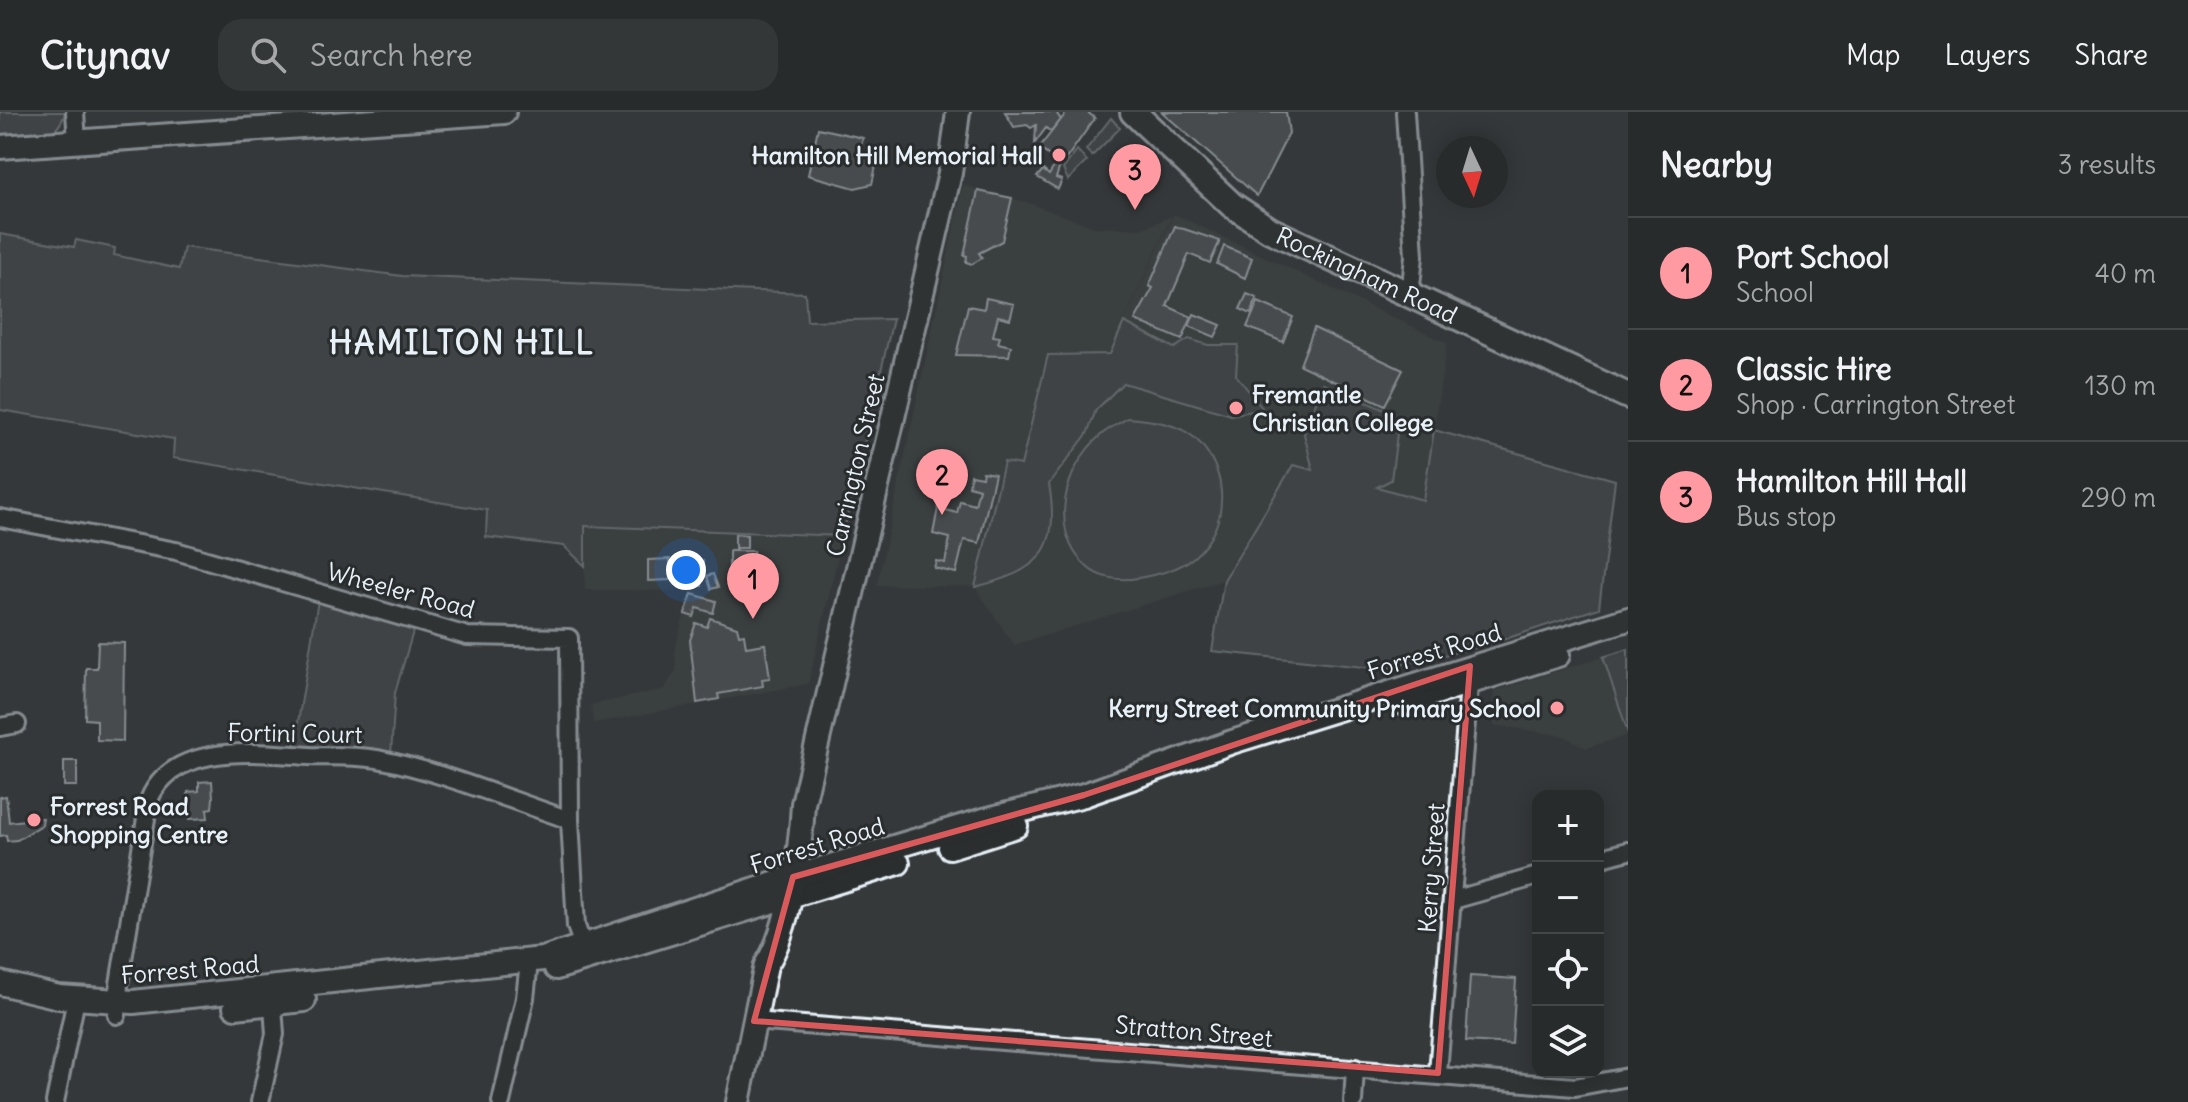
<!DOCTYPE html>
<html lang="en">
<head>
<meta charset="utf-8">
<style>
	body { margin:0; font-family:Delius,sans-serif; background:#343738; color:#f1f3f6 }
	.controls { position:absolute; right:24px; bottom:24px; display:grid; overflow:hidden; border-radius:16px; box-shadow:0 4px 20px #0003 }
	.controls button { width:72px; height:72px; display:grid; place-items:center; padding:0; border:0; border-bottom:2px solid #444748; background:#282b2c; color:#f1f3f6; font:40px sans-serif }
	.compass { position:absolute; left:1436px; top:24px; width:72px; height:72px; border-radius:50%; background:#282b2c; box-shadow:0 4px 20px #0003; rotate:176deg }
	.you { position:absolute; left:686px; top:458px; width:28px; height:28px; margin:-20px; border:6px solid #fff; border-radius:50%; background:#1a73e8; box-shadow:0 0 0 12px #1a73e833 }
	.badge { display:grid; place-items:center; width:52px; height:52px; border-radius:50%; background:#ff9aa2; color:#111; font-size:26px; font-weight:700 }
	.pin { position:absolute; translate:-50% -66px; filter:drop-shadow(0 2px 4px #0008) }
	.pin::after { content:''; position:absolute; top:42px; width:28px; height:24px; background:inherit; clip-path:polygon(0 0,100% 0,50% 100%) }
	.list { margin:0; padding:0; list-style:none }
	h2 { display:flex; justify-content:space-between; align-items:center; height:104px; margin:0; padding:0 32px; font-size:34px }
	h2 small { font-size:26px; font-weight:400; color:#a5a7a9 }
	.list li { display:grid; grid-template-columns:52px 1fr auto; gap:24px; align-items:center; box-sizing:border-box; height:112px; padding:0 32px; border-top:2px solid #444748 }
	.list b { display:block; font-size:30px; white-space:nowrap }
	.list p { margin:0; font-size:26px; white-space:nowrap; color:#a5a7a9 }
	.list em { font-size:26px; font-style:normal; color:#a5a7a9 }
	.icon { flex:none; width:44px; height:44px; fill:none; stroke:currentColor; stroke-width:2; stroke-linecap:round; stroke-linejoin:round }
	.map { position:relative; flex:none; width:1628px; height:990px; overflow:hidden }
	header { display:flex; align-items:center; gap:48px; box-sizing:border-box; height:112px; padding:0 40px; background:#282b2c; border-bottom:2px solid #444748 }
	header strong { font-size:38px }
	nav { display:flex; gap:44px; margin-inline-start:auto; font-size:28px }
	.search { width:560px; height:72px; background:#343738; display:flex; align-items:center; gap:20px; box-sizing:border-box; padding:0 28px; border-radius:24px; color:#a5a7a9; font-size:30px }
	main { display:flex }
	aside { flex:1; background:#282b2c }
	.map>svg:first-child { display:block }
</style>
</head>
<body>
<header>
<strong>Citynav</strong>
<div class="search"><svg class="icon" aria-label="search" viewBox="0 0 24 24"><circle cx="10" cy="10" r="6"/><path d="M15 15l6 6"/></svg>Search here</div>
<nav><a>Map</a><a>Layers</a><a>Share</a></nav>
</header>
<main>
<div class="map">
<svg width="1628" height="990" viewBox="0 0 1628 990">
	<rect width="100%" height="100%" fill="#35393a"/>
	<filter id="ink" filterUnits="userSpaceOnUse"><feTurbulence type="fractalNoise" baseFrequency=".0125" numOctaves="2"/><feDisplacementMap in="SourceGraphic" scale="16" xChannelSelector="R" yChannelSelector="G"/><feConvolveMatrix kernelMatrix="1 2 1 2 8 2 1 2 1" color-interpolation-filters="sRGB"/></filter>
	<g filter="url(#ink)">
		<g fill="#424647">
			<polygon points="963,73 1029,91 1094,115 1141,117 1172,104 1109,242 1174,102 1447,231 1423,388 1293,353 1224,468 1014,533 975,475 877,473"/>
			<polygon points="584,414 843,424 808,572 594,611 591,593 664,577 676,559 675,536 691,479 585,478"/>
			<polygon points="1603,545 1628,623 1586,636 1564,624 1494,613 1494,579"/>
		</g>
		<g fill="#4d5152" stroke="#9aa1a5" stroke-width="2">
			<path d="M0,0H65C58,31 26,26 0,28Z"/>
			<polygon points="1111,6 1120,16 1092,44 1086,38"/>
			<polygon points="1077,38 1087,49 1068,68 1063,57"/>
			<polygon points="0,122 74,135 76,128 115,136 114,143 179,157 184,135 402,164 805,181 807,209 893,207 843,424 585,414 585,454 564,434 486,425 487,398 173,346 174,327 0,298"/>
			<path d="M1124,210L1174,236L1189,227L1208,233H1238L1236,263L1263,297L1231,303L1123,271L1096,298L1087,322L1049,372C1061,441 1038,459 975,475L1004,350L1021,353L1048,243L1110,242Z"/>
			<polygon points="1323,271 1387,299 1397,322 1391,368 1377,375 1423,388 1434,318 1615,368 1599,496 1487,533 1383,557 1212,539 1224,468 1293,353 1313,358 1304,322"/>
			<path d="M1128,306C1151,308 1178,311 1196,327C1230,359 1230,415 1194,445C1179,458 1157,463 1138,466C1121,469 1100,467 1087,455C1047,419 1064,354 1102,322C1109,316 1119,311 1128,306Z"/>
			<polygon points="318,488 414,516 395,581 391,643 294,635"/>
			<polygon points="1628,537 1628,621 1603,545"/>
		</g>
		<g fill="#5f6365" stroke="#e8f1f8" stroke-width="2">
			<polygon points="1005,0 1056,0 1061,8 1051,20 1046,16 1035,31 1036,13 1031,16 1027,13 1014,15"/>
			<polygon points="1067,0 1087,0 1095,6 1059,57 1056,66 1062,68 1058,77 1037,65 1043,58 1049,63 1057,50 1039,36"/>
			<polygon points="1162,0 1286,0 1289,21 1257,84"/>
			<polygon points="818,16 863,26 859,43 871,46 876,54 872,72 855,76 808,63"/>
			<polygon points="978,79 1012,86 1002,129 979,141 982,146 972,152 966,150 967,144 964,143"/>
			<polygon points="1175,114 1220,129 1210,151 1189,142 1167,194 1192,205 1182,228 1135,208 1153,176 1149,174"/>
			<polygon points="1224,134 1252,146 1245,166 1217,152"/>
			<polygon points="1247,182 1257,186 1251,202 1240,197"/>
			<polygon points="986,186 1014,192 1010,207 998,204 993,224 1000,225 998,231 1011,234 1009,244 956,243 968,194 984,197"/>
			<polygon points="1258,190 1293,205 1283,230 1247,215"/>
			<polygon points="1194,202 1221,213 1215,225 1189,214"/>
			<polygon points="1314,216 1403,258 1385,293 1300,253"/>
			<polygon points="983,360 995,362 979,431 964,428 956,461 934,456 936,449 945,451 950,426 933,422 938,396 957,401 960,389 975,393 979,377 969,374 971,363 982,365"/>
			<polygon points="735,422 747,423 747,436 735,436"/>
			<rect x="729" y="439" width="24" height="29"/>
			<polygon points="670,447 670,468 648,469 648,448"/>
			<polygon points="682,448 703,449 702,474 681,472"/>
			<polygon points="713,462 718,475 711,477 707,464"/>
			<polygon points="692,482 716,489 713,501 697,496 694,505 685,502"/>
			<polygon points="710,506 737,515 739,523 744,522 746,535 765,532 770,566 762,567 763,574 718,582 719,587 697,591 690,528 696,511 707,515"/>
			<polygon points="98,530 124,531 123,629 97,628 97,608 85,607 86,556 97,556"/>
			<rect x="64" y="649" width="13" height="25"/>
			<polygon points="212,669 213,686 212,696 207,697 208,706 190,707 188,680 199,679 199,670"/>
			<polygon points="6,684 9,710 43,706 42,713 17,728 7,729 6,723 0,724 0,685"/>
			<polygon points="1470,864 1516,867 1512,932 1466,929"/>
		</g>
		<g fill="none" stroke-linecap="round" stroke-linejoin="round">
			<g stroke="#e8f1f8" stroke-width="22">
				<g id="street">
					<polyline points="75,0 77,30"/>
					<polyline points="1405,0 1414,144 1410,184"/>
					<polyline points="0,406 176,439 467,524 569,526 570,708 576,814 586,842"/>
					<polyline points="0,615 17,612"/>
					<polyline points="1598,747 1628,739"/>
					<polyline points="1453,788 1538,764"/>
					<path d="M117,903L119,872L149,688C173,629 256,641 309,644C333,645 359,643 382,648C440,659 512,689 570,708"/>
					<polyline points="754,909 1575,975 1628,965"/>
					<polyline points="1438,961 1470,560"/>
					<polyline points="55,990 76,887"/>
					<polyline points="260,990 275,922 272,881"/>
					<polyline points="501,990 525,886 529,850"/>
					<polyline points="1353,990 1355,956"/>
				</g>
			</g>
			<g stroke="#e8f1f8" stroke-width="28">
				<g id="secondary">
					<polyline points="0,35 504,0"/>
					<polyline points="1403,591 1558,543"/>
					<polyline points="950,735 1016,714"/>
					<polyline points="556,856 898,751"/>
					<polyline points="0,871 59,885 133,890 543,847 777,770 984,708 1084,683 1232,630 1628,507"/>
					<polyline points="235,895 304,888"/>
					<path d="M738,990L766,853C789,820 801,734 803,692L950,61L958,0"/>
				</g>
			</g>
			<g stroke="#e8f1f8" stroke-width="30">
				<g id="primary">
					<path id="s1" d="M1133,0L1232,93L1270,118L1628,284"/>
				</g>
			</g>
			<use href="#street" stroke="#2a2d2e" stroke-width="16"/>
			<use href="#secondary" stroke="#2a2d2e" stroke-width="22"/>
			<use href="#primary" stroke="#2a2d2e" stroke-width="24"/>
		</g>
	</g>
	<path d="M0 0H1628V990H0ZM1470,554L1438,961L754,909L793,765L1084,683Z" fill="#35393a" fill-opacity=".55" fill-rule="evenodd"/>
	<path fill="none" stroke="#da5a5c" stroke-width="6" stroke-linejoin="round" d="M1470,554L1438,961L754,909L793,765L1084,683Z"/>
	<g fill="#ff9aa2" stroke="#2a2d2e" stroke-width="3">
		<circle cx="1059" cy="43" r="8"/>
		<circle cx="1236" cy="296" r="8"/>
		<circle cx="1557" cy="596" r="8"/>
		<circle cx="34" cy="708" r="8"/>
	</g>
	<g text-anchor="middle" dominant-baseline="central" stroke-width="6" stroke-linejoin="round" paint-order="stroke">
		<g font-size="24" font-weight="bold" fill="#e8f1f8" stroke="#2a2d2e" text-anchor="end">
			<text x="1043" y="43">Hamilton Hill Memorial Hall</text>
			<text x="1252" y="282" text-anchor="start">Fremantle<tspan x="1252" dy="28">Christian College</tspan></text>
			<text x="1541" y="596">Kerry Street Community Primary School</text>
			<text x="50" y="694" text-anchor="start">Forrest Road<tspan x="50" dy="28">Shopping Centre</tspan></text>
		</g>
		<g font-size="24" fill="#e8f1f8" stroke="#2a2d2e">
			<text stroke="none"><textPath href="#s1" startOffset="288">Rockingham Road</textPath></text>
			<text transform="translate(855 353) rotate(-77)">Carrington Street</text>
			<text transform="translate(401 478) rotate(15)">Wheeler Road</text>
			<text transform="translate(1434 539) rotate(-17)">Forrest Road</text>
			<text transform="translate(295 621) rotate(1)">Fortini Court</text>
			<text transform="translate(817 733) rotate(-17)">Forrest Road</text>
			<text transform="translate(1431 756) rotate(-86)">Kerry Street</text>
			<text transform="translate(190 857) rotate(-5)">Forrest Road</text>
			<text transform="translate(1194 919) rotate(5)">Stratton Street</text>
		</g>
		<g font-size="32" font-weight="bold" letter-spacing="2" fill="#e8f1f8" stroke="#2a2d2e">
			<text x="462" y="230">HAMILTON HILL</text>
		</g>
	</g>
</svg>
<div class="controls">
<button>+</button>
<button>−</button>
<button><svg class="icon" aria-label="locate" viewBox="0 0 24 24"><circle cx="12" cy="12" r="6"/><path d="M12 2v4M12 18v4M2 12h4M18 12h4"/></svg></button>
<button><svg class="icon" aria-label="layers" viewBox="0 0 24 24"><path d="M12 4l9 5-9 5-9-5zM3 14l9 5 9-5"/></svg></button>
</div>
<svg class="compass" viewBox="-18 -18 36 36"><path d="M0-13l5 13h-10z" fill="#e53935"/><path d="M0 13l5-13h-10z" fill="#a5a7a9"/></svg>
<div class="you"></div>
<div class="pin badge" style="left:753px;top:507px">1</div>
<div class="pin badge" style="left:942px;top:403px">2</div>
<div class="pin badge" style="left:1135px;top:98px">3</div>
</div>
<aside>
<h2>Nearby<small>3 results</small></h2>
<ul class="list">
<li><span class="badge">1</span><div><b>Port School</b><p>School</p></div><em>40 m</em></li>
<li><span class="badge">2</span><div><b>Classic Hire</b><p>Shop · Carrington Street</p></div><em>130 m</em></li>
<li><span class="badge">3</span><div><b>Hamilton Hill Hall</b><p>Bus stop</p></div><em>290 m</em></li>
</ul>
</aside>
</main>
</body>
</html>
